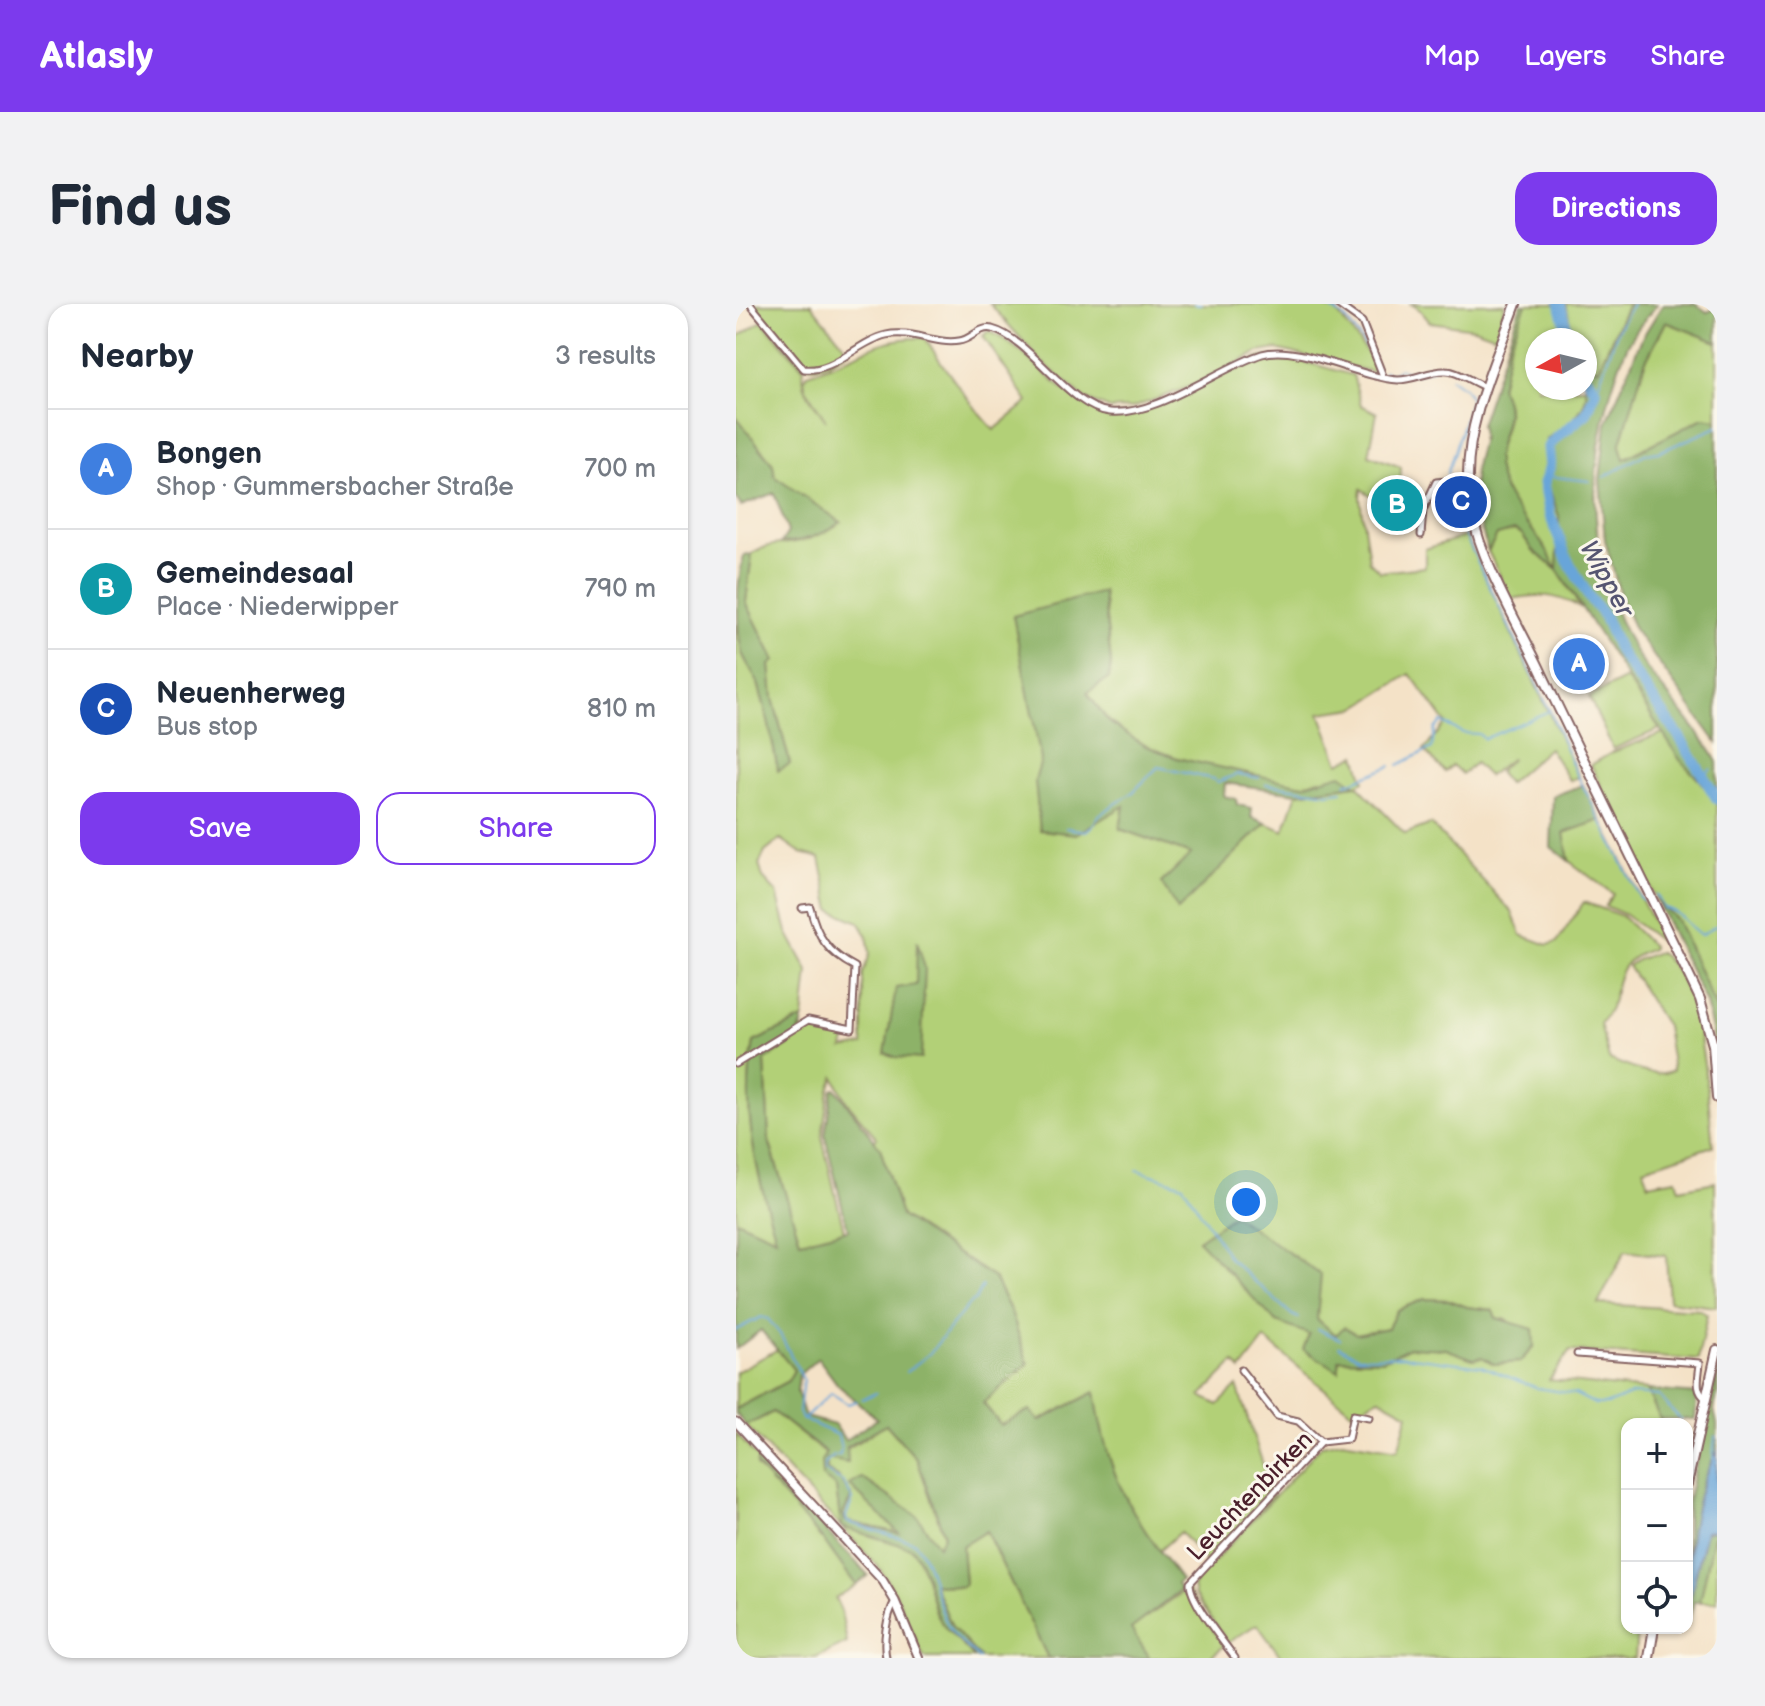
<!DOCTYPE html>
<html lang="en">
<head>
<meta charset="utf-8">
<style>
	body { margin:0; font-family:"Balsamiq Sans",sans-serif; background:#f2f2f3; color:#1f2937 }
	.controls { position:absolute; right:24px; bottom:24px; display:grid; overflow:hidden; border-radius:16px; box-shadow:0 2px 6px #0004 }
	.controls button { width:72px; height:72px; display:grid; place-items:center; padding:0; border:0; border-bottom:2px solid #e0e1e3; background:#fff; color:#1f2937; font:40px sans-serif }
	.compass { position:absolute; left:789px; top:24px; width:72px; height:72px; border-radius:50%; background:#fff; box-shadow:0 2px 6px #0004; rotate:262deg }
	.you { position:absolute; left:510px; top:898px; width:28px; height:28px; margin:-20px; border:6px solid #fff; border-radius:50%; background:#1a73e8; box-shadow:0 0 0 12px #1a73e833 }
	.badge { display:grid; place-items:center; width:52px; height:52px; border-radius:50%; background:#7c3aed; color:#fff; font-size:26px; font-weight:700 }
	.pin { position:absolute; translate:-50% -50%; border:4px solid #fff; box-shadow:0 2px 8px #0006 }
	.list { margin:0; padding:0; list-style:none }
	h2 { display:flex; justify-content:space-between; align-items:center; height:104px; margin:0; padding:0 32px; font-size:34px }
	h2 small { font-size:26px; font-weight:400; color:#747a83 }
	.list li { display:grid; grid-template-columns:52px 1fr auto; gap:24px; align-items:center; box-sizing:border-box; height:120px; padding:0 32px; border-top:2px solid #e0e1e3 }
	.list b { display:block; font-size:30px; white-space:nowrap }
	.list p { margin:0; font-size:26px; white-space:nowrap; color:#747a83 }
	.list em { font-size:26px; font-style:normal; color:#747a83 }
	.actions { display:flex; gap:16px; padding:24px 32px }
	.actions a { flex:1; padding:18px 0; border:2px solid #7c3aed; border-radius:24px; text-align:center; font-size:28px; color:#7c3aed }
	.actions .main { background:#7c3aed; color:#fff }
	.icon { flex:none; width:44px; height:44px; fill:none; stroke:currentColor; stroke-width:2; stroke-linecap:round; stroke-linejoin:round }
	.map { position:relative; flex:none; width:981px; height:1354px; overflow:hidden; border-radius:24px }
	header { display:flex; align-items:center; gap:48px; box-sizing:border-box; height:112px; padding:0 40px; background:#7c3aed; color:#fff }
	header strong { font-size:38px }
	nav { display:flex; gap:44px; margin-inline-start:auto; font-size:28px }
	.intro { display:flex; align-items:center; justify-content:space-between; box-sizing:border-box; height:192px; padding:0 48px }
	h1 { margin:0; font-size:56px }
	.button { padding:20px 36px; border-radius:24px; background:#7c3aed; color:#fff; font-size:28px; font-weight:700 }
	main { display:flex; gap:48px; padding:0 48px }
	aside { flex:1; background:#fff; border-radius:24px; box-shadow:0 2px 6px #0004 }
	.map>svg:first-child { display:block }
</style>
</head>
<body>
<header>
<strong>Atlasly</strong>
<nav><a>Map</a><a>Layers</a><a>Share</a></nav>
</header>
<div class="intro"><h1>Find us</h1><a class="button">Directions</a></div>
<main>
<aside>
<h2>Nearby<small>3 results</small></h2>
<ul class="list">
<li><span class="badge" style="background:#3f7fe0">A</span><div><b>Bongen</b><p>Shop · Gummersbacher Straße</p></div><em>700 m</em></li>
<li><span class="badge" style="background:#0f9aa8">B</span><div><b>Gemeindesaal</b><p>Place · Niederwipper</p></div><em>790 m</em></li>
<li><span class="badge" style="background:#1a4fb4">C</span><div><b>Neuenherweg</b><p>Bus stop</p></div><em>810 m</em></li>
</ul>
<div class="actions"><a class="main">Save</a><a>Share</a></div>
</aside>
<div class="map">
<svg width="981" height="1354" viewBox="0 0 981 1354">
	<rect width="100%" height="100%" fill="#fbf7ec"/>
	<filter id="ink" filterUnits="userSpaceOnUse"><feTurbulence type="fractalNoise" baseFrequency=".0125" numOctaves="2"/><feDisplacementMap in="SourceGraphic" scale="16" xChannelSelector="R" yChannelSelector="G"/><feConvolveMatrix kernelMatrix="1 2 1 2 8 2 1 2 1" color-interpolation-filters="sRGB"/></filter>
	<filter id="wash" filterUnits="userSpaceOnUse"><feTurbulence type="fractalNoise" baseFrequency=".006" numOctaves="4" result="noise"/><feDisplacementMap in="SourceGraphic" scale="32" xChannelSelector="R" yChannelSelector="G"/><feGaussianBlur stdDeviation="1.8" result="paint"/><feColorMatrix in="noise" values="0 0 0 0 0 0 0 0 0 0 0 0 0 0 0 0 0 1.4 0 .05"/><feComposite in="paint" operator="in"/></filter>
	<g filter="url(#wash)">
		<rect width="100%" height="100%" fill="#f4e2c7"/>
		<g fill="#b2d077" stroke="#7e7851" stroke-width="2" fill-rule="evenodd">
			<path d="M17,0H75L113,47C97,57 83,68 65,60Z"/>
			<polygon points="254,0 579,0 600,7 639,59 641,69 540,45 523,48 461,80 396,104 374,105 349,95 305,57"/>
			<polygon points="675,0 769,0 760,32 738,24 694,18 683,5"/>
			<path d="M790,0H821L831,36H801V84H849V80C857,107 829,121 811,136L809,172L823,212L822,267L844,303C817,289 805,290 775,295L752,247L761,231L778,226L785,229L797,246L820,265C799,235 765,200 761,162C758,133 783,115 764,84L773,43Z"/>
			<polygon points="830,0 892,0 862,64 849,63 849,36 838,36"/>
			<path d="M26,17L68,65C63,85 80,101 90,117L70,85L68,75L71,70C116,58 136,32 189,34C210,67 232,97 258,126L292,98L247,32L252,27C294,44 331,103 372,110C401,115 466,81 493,68C506,62 519,53 533,52C553,51 595,66 617,71L625,101L641,109L633,151L665,163L664,194H639L625,185L624,194L633,257L644,268L689,263V245L730,232L843,473L834,477L813,444L772,480L762,468L776,454L752,472L739,459L726,470L716,461L709,468L688,446L710,419L674,370L620,404L584,409L603,459L620,451L628,477L621,481L669,530L695,520L776,608L785,631L812,641L821,638L848,598L886,612L916,642V645C867,661 890,690 864,720L873,755C891,762 918,776 937,766L930,722L892,662L901,656L922,648C968,677 971,792 977,842L908,864L912,880L940,875L943,885L979,878L980,1003L933,997L930,952L889,947L862,1000L964,1006L971,1011L962,1056L834,1047L813,1076L911,1086L924,1115L923,1120H891V1324H901L899,1354H546L521,1320L492,1339L459,1291L457,1283L461,1276L586,1141L606,1137L662,1146L672,1110L643,1094L617,1109L529,1035L505,1066L498,1059L465,1092L482,1101L501,1082L537,1191L472,1260L444,1228L423,1247C382,1191 368,1156 359,1088L302,1117L294,1106L265,1122L247,1099L292,1060L275,1008L258,974L165,912L144,844L138,837L141,834L110,797L98,773L93,785L86,833L108,927L64,938L33,836L29,756L53,741L66,725L110,732L107,745L127,741V669L134,650L131,631L123,618L95,606L84,554L65,549L45,535L29,548L23,560L27,574L41,589L51,628L72,667L67,715L18,738C4,805 21,872 41,935L0,916V320L7,349L21,376L32,415L42,466L54,459L37,394L34,361L39,357L10,298L16,250C37,237 43,242 65,237C80,234 92,227 105,218L38,173L37,160L0,112V34ZM367,288L375,359L373,374L351,388C358,398 365,410 374,418C421,461 507,468 567,481L583,475L619,481L561,489L548,527L530,519L442,605L455,550L384,525L388,501L340,530L299,477ZM499,912L581,1015L600,1031L620,1030L652,1024L661,1006L689,995L713,996L731,1003L757,1006L760,1014L772,1016L798,1042L784,1058L758,1060L746,1053L737,1055L710,1045L674,1042L647,1056L602,1055L603,1066L573,1030L462,936Z"/>
			<polygon points="930,18 981,38 981,116 967,114 888,155 884,141 909,58"/>
			<polygon points="890,374 924,425 877,445 853,393"/>
			<path d="M927,429C944,456 964,474 981,500V707L941,616L921,598L855,461L877,448Z"/>
			<polygon points="865,516 928,640 888,610 869,602 877,590 833,557 827,529"/>
			<polygon points="42,1045 58,1066 52,1077 0,1105 0,1068"/>
			<path d="M37,1108L90,1150L85,1157L100,1183L105,1222L175,1244C191,1264 192,1288 201,1310C210,1330 227,1339 238,1354H188L161,1292L142,1262L10,1122Z"/>
			<polygon points="150,1120 181,1155 208,1232 202,1243 181,1212 145,1209 164,1230 109,1217 107,1210 116,1192 91,1166 91,1155 97,1154"/>
			<polygon points="0,1129 22,1155 20,1162 88,1237 120,1281 99,1294 105,1307 111,1339 80,1354 0,1354"/>
			<polygon points="250,1227 312,1354 244,1354 216,1323 198,1280 226,1283 229,1280 226,1242"/>
			<polygon points="978,1231 981,1232 981,1298 964,1298"/>
			<polygon points="451,1285 488,1342 473,1354 414,1354 394,1325"/>
		</g>
		<g fill="#8db268" stroke="#6c684a" stroke-width="2" fill-rule="evenodd">
			<path d="M785,0H790L773,43L764,83C783,117 755,135 762,166C768,199 792,217 809,244C814,251 817,259 821,266L823,212L809,173L811,135C828,122 856,107 849,81L855,74L849,63L863,64L892,0H921C914,10 905,19 899,29C887,47 880,71 874,91C848,181 855,282 908,361C921,379 978,445 981,459C981,470 981,484 981,495L944,456L822,267L797,246L785,229L778,226L761,231L752,247C744,220 734,185 740,158C743,144 748,135 744,121Z"/>
			<polygon points="927,0 960,0 971,8 981,4 981,38 930,18 909,58 884,142 888,155 967,114 981,116 981,439 898,325 886,298 869,236 864,176 870,120 906,34"/>
			<path d="M0,112L37,161L39,173L105,218C85,232 69,237 45,239L52,228L38,189L5,202L0,194Z"/>
			<path d="M16,250L10,298L39,357L34,361L37,394L54,460L42,467C37,438 31,410 23,382C19,370 11,361 6,349C0,321 0,277 8,252Z"/>
			<polygon points="367,288 375,359 373,374 351,389 373,418 408,441 441,454 567,481 605,470 620,481 561,489 489,479 488,492 500,495 501,501 516,504 515,513 530,519 442,606 425,579 455,550 384,525 388,502 340,530 304,526 299,477 305,456 277,312"/>
			<polygon points="847,481 865,516 828,529 833,557 815,543 817,492"/>
			<polygon points="921,598 941,616 981,707 981,749 970,699"/>
			<polygon points="181,637 189,664 185,755 159,753 149,749 160,684 180,681"/>
			<path d="M67,715C65,737 46,746 29,756L33,837L64,937L112,926L89,832L96,785L99,784L144,844L165,912L258,974L275,1008L292,1060L247,1099L265,1121L294,1106L303,1117L359,1088C371,1173 394,1209 445,1276L441,1280L445,1286L395,1325L414,1354H312L250,1227L226,1242L229,1280L226,1283L198,1280L216,1323L244,1354H238C227,1338 209,1330 201,1310C193,1288 191,1263 175,1244L105,1223L100,1183L86,1173L85,1157L90,1149L37,1108L10,1122L0,1110V1105L52,1077L58,1066L25,1026L0,1045V916L40,934C21,871 4,805 18,738ZM82,1054L102,1081L141,1115L109,1136L99,1121L69,1113L61,1088L63,1071ZM150,1120L181,1155L208,1231L202,1242L181,1212L126,1174L113,1181L163,1229L109,1217L107,1210L116,1192L102,1173L91,1166V1155L112,1159L111,1143Z"/>
			<polygon points="498,911 585,971 581,1015 600,1031 608,1023 620,1030 652,1024 661,1006 688,995 713,996 731,1003 757,1006 760,1014 797,1025 798,1042 784,1058 758,1060 746,1053 737,1055 710,1045 674,1043 647,1056 603,1055 603,1067 567,1045 573,1030 540,1018 462,936"/>
			<polygon points="981,1064 981,1091 978,1106 981,1120 981,1147 966,1180 951,1252 951,1200"/>
			<polygon points="911,1086 961,1090 959,1115 924,1115"/>
			<polygon points="22,1155 132,1271 120,1281 88,1237 20,1161"/>
			<polygon points="970,1226 981,1226 981,1232 978,1232 964,1298 958,1298 951,1323 951,1308"/>
		</g>
		<path fill="#68a5d9" stroke="#596282" stroke-width="2" d="M981,1147V1226L970,1227L951,1308C951,1253 954,1195 981,1147Z"/>
		<g fill="none" stroke-linecap="round" stroke-linejoin="round">
			<g stroke="#68a5d9" stroke-width="2">
				<polyline points="458,0 465,0"/>
				<polyline points="587,0 608,13 636,50"/>
				<polyline points="648,67 654,70 663,65 677,70 697,65"/>
				<polyline points="860,87 882,26 896,0"/>
				<polyline points="711,170 735,95 729,85 714,74"/>
				<polyline points="811,172 853,177"/>
				<polyline points="868,173 909,150 923,148 981,123"/>
				<polyline points="710,181 723,219 813,405 837,462 904,594 907,596"/>
				<polyline points="662,461 696,444 699,425 705,418 727,429 743,430 748,435 813,407"/>
				<polyline points="967,471 975,465"/>
				<polyline points="530,480 591,489 606,487"/>
				<polyline points="610,480 655,462"/>
				<polyline points="330,524 350,527 357,521 363,511 396,489 422,463 477,475 482,478 502,470 523,474"/>
				<path d="M920,590L928,604C945,607 951,622 965,631L981,621"/>
				<polyline points="401,866 447,881 494,955 556,1011 563,1014"/>
				<polyline points="581,1025 604,1035"/>
				<path d="M0,1026L25,1013L32,1015L44,1030L67,1075L63,1108L66,1115L102,1131L105,1145L104,1151L98,1152L89,1160L88,1167L107,1178L117,1195L110,1212L111,1218L178,1238C199,1261 198,1300 215,1327C221,1337 234,1345 242,1354"/>
				<polyline points="603,1042 623,1053 668,1052 745,1062 801,1084 839,1090 859,1100 872,1100 897,1090 923,1092 945,1116"/>
				<polyline points="170,1068 193,1050 233,1000 239,996 246,982"/>
				<polyline points="126,1095 140,1089"/>
				<polyline points="67,1116 95,1089 112,1100 120,1097"/>
				<polyline points="979,1132 977,1154 981,1158"/>
			</g>
			<g stroke="#68a5d9" stroke-width="11">
				<polyline points="824,0 834,36"/>
				<polyline points="849,71 860,87 850,110 820,134 812,143 814,162 808,179 814,211 831,255 854,295 868,312 883,347 943,432 981,495"/>
			</g>
		</g>
	</g>
	<g filter="url(#ink)">
		<g fill="none" stroke-linecap="round" stroke-linejoin="round">
			<g stroke="#866362" stroke-width="9">
				<g id="street">
					<path d="M14,0L68,65C98,69 121,38 150,31C175,25 199,41 223,37C235,36 243,22 256,25C295,35 333,104 374,108C420,113 484,63 526,50C561,39 625,74 662,76C678,76 695,66 710,67C722,67 738,79 749,83"/>
					<polyline points="601,0 626,18 647,72"/>
					<polyline points="685,231 687,206 700,178 732,175"/>
					<path d="M0,760L72,716L116,725L119,663C92,649 81,633 74,603L66,604"/>
					<path d="M841,1050L964,1059C963,1073 958,1086 970,1095"/>
					<polyline points="505,1066 541,1112 562,1117 585,1138"/>
					<path d="M150,1354C147,1337 150,1313 159,1297"/>
					<path d="M499,1354C487,1337 454,1298 454,1279L585,1138L612,1135L617,1111L633,1114"/>
				</g>
			</g>
			<g stroke="#866362" stroke-width="11">
				<polyline id="secondary" points="0,1118 147,1277 159,1297 183,1354"/>
			</g>
			<g stroke="#866362" stroke-width="12">
				<g id="primary">
					<path d="M780,0C760,56 731,115 732,175C732,238 775,305 802,361C855,473 911,583 964,695L977,741L981,794"/>
					<polyline points="951,1180 981,1046"/>
					<polyline points="913,1354 918,1324"/>
				</g>
			</g>
			<use href="#street" stroke="#fff" stroke-width="5"/>
			<use href="#secondary" stroke="#fff" stroke-width="7"/>
			<use href="#primary" stroke="#fff" stroke-width="8"/>
		</g>
	</g>
	<g text-anchor="middle" dominant-baseline="central" stroke-width="6" stroke-linejoin="round" paint-order="stroke">
		<g font-size="24" fill="#4a1f2b" stroke="#fbf7ec">
			<text transform="translate(514 1192) rotate(-46)">Leuchtenbirken</text>
		</g>
		<g font-size="26" font-style="italic" fill="#565571" stroke="#fbf7ec">
			<text transform="translate(870 275) rotate(61)">Wipper</text>
		</g>
	</g>
</svg>
<div class="controls">
<button>+</button>
<button>−</button>
<button><svg class="icon" aria-label="locate" viewBox="0 0 24 24"><circle cx="12" cy="12" r="6"/><path d="M12 2v4M12 18v4M2 12h4M18 12h4"/></svg></button>
</div>
<svg class="compass" viewBox="-18 -18 36 36"><path d="M0-13l5 13h-10z" fill="#e53935"/><path d="M0 13l5-13h-10z" fill="#747a83"/></svg>
<div class="you"></div>
<div class="pin badge" style="left:843px;top:360px;background:#3f7fe0">A</div>
<div class="pin badge" style="left:661px;top:201px;background:#0f9aa8">B</div>
<div class="pin badge" style="left:725px;top:198px;background:#1a4fb4">C</div>
</div>
</main>
</body>
</html>
